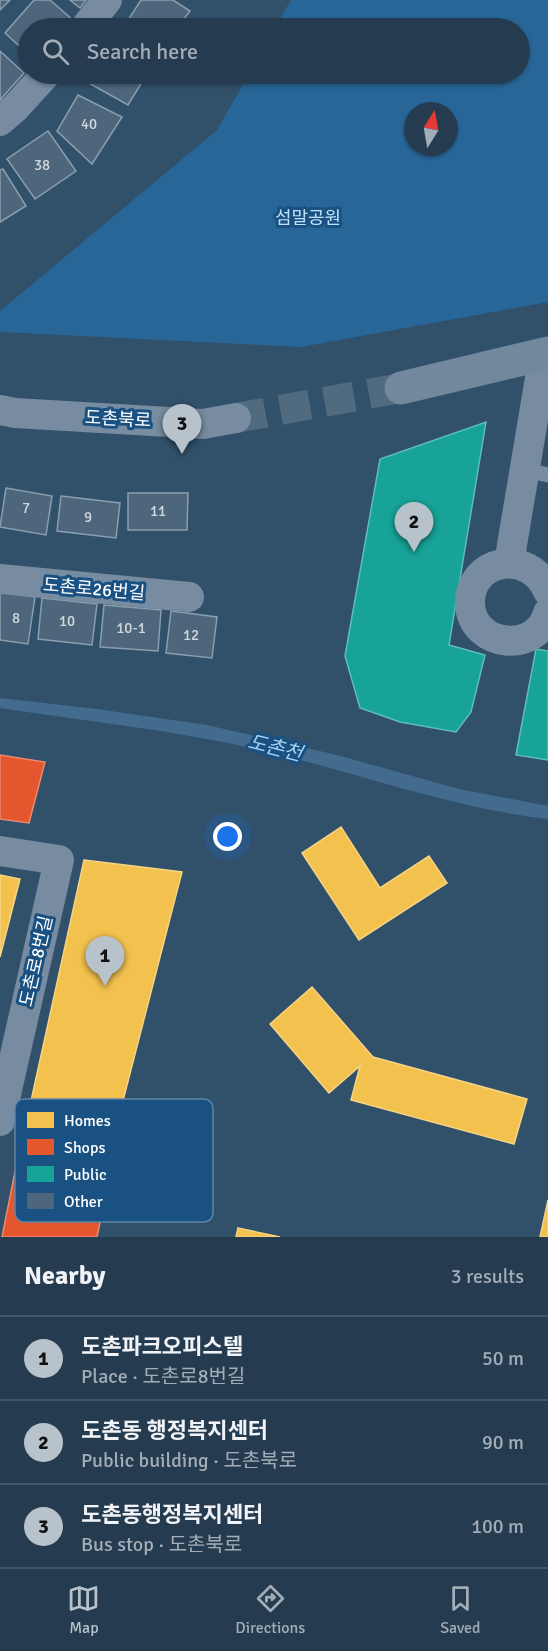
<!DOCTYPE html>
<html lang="en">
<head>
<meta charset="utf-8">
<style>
	body { margin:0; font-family:Signika,"Noto Sans KR",sans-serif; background:#2d4357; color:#f1f3f6 }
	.compass { position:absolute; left:404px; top:102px; width:54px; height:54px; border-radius:50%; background:#253c50; box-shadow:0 2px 4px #0004; rotate:11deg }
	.you { position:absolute; left:228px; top:837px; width:21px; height:21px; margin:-15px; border:4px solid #fff; border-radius:50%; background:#1a73e8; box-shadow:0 0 0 9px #1a73e833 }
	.badge { display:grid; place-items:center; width:39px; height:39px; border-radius:50%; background:#b7c2cb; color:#111; font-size:20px; font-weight:700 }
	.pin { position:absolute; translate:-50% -50px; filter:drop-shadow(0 2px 3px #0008) }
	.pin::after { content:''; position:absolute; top:32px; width:21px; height:18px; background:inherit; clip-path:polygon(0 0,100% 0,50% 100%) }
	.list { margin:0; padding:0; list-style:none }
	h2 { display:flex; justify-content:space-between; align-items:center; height:78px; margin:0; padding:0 24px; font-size:26px }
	h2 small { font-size:20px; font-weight:400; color:#a3adb7 }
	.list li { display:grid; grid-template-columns:39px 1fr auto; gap:18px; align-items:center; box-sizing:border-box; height:84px; padding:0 24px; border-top:2px solid #425667 }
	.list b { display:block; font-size:22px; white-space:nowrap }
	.list p { margin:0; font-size:20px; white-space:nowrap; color:#a3adb7 }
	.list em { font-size:20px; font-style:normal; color:#a3adb7 }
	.icon { flex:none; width:33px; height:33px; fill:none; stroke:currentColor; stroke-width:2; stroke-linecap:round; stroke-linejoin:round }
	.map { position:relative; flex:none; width:548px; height:1237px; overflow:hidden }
	.search { position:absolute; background:#253c50; box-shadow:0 2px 4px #0004; left:18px; right:18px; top:18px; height:66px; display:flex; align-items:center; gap:15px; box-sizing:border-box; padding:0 21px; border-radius:33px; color:#a3adb7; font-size:22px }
	.sheet { height:330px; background:#253c50 }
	nav { display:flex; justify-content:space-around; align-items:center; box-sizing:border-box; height:84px; border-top:2px solid #425667; background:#253c50; font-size:16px; color:#a3adb7 }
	nav a { display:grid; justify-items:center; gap:3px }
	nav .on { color:#b7c2cb }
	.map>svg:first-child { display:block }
</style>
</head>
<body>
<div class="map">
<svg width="548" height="1237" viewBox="0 0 548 1237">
	<rect width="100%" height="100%" fill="#31506a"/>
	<path fill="#286698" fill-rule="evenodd" d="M291,0H548V302L301,347L0,332V311L217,130L249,74H520V28H275ZM413,111H449V147H413Z"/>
	<path fill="#426b8e" d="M0,698L97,709L207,725L337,755L459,789L548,806V819C449,808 354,771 256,749C172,730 85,721 0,708Z"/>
	<g fill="#f2c14e" stroke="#f6d483" stroke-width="1.5">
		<polygon points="341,827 380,888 429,856 447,883 359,940 302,853"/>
		<polygon points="84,860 182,872 118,1120 31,1101"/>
		<polygon points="0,875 20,879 0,957"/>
		<polygon points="312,987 373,1057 527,1099 514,1144 351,1100 360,1066 329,1093 270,1024"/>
		<polygon points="548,1200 548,1237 540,1237"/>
		<polygon points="238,1228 280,1237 236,1237"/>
	</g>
	<g fill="#e4572e" stroke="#ec896d" stroke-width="1.5">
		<polygon points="0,755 45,762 29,823 0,819"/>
		<polygon points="26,1116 118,1134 97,1237 2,1237"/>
	</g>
	<g fill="#17a398" stroke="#5dbfb7" stroke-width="1.5">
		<polygon points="486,422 449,645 485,655 471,712 456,732 400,722 360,708 345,656 380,459"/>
		<polygon points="536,649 548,651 548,760 516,755"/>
	</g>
	<g fill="#4d667b" stroke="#8a9eaf" stroke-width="1.5">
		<polygon points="0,0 10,0 0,10"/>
		<polygon points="34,0 50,0 74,21 68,28 28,28 28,54 5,33"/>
		<polygon points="70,0 86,0 80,8"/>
		<polygon points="141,0 173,0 190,11 177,28 137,28 128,20"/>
		<polygon points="0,51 24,73 0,100"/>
		<polygon points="93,74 147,74 128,105 87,82"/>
		<polygon points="78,95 122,117 92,164 57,131"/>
		<polygon points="48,131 76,171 35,199 7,159"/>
		<polygon points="3,169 26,206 0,222 0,170"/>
		<polygon points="6,488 52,496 46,535 0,527"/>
		<polygon points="128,493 188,493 187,530 128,530"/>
		<polygon points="61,496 120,503 116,538 57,531"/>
		<polygon points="0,592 35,597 28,644 0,640"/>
		<polygon points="42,598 97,604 92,645 38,639"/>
		<polygon points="104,605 161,610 158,651 100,647"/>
		<polygon points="171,611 217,617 212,658 166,653"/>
	</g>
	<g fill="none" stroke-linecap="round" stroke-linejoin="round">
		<polyline stroke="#506a80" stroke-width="30" stroke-dasharray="30 15" stroke-linecap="butt" points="236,418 401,388"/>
		<polyline stroke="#778ca0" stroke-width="15" points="525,470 548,475"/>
		<g stroke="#778ca0" stroke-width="30">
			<polyline points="85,28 107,0"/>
			<polyline points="0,121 15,108 46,74"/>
			<polyline points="0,410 15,413 203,424 236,418"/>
			<polyline points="509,563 544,354"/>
			<polyline points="0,579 189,597"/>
			<path d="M548,591C529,547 468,559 470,605C473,648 537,654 548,613"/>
			<polyline points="0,851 59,860 0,1121"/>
		</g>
		<polyline stroke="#72899d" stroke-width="33" points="401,388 548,353"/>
	</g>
	<g text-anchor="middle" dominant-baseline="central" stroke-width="6" stroke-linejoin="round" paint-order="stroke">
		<g font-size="15" fill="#d2d9de">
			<text x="89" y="124">40</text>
			<text x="42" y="165">38</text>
			<text x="26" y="508">7</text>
			<text x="158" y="511">11</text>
			<text x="88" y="517">9</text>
			<text x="16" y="618">8</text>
			<text x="67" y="621">10</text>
			<text x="131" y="628">10-1</text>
			<text x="191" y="635">12</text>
		</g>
		<g font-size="18" fill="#c1e0f9" stroke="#195182">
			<text x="308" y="218">섬말공원</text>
		</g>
		<g font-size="18" fill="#fff" stroke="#195182">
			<text transform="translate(118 419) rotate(3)">도촌북로</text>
			<text transform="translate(94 589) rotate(5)">도촌로26번길</text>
			<text transform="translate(36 961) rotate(-77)">도촌로8번길</text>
		</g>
		<g font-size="20" font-style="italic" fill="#a8d2f3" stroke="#195182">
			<text transform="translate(275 748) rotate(14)">도촌천</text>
		</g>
	</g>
	<rect x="15" y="1099" width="198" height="123" rx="9" fill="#195182" stroke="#5e85a8" stroke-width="1.5"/>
	<rect x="27" y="1112" width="27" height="16" fill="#f2c14e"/>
	<rect x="27" y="1139" width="27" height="16" fill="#e4572e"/>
	<rect x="27" y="1166" width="27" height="16" fill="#17a398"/>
	<rect x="27" y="1193" width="27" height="16" fill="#4d667b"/>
	<g font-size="16" fill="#fff">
		<text x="64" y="1126">Homes</text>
		<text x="64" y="1153">Shops</text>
		<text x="64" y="1180">Public</text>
		<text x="64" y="1207">Other</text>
	</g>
</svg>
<svg class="compass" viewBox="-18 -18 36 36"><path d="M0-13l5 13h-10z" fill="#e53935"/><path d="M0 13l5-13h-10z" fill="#a3adb7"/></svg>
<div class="you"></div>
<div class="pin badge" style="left:105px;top:986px">1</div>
<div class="pin badge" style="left:414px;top:552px">2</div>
<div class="pin badge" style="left:182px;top:454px">3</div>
<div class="search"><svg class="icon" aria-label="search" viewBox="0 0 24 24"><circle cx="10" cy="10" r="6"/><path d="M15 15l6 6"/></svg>Search here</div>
</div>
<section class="sheet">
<h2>Nearby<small>3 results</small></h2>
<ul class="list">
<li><span class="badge">1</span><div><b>도촌파크오피스텔</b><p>Place · 도촌로8번길</p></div><em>50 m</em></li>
<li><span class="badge">2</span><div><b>도촌동 행정복지센터</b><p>Public building · 도촌북로</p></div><em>90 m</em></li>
<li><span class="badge">3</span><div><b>도촌동행정복지센터</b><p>Bus stop · 도촌북로</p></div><em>100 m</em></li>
</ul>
</section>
<nav>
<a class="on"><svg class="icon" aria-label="map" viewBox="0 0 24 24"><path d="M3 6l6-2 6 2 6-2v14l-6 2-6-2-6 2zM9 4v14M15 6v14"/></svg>Map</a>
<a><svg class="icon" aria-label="directions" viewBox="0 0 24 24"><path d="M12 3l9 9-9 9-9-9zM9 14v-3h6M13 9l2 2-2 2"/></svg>Directions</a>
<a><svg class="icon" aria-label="saved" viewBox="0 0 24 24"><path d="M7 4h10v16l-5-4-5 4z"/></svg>Saved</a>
</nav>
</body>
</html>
